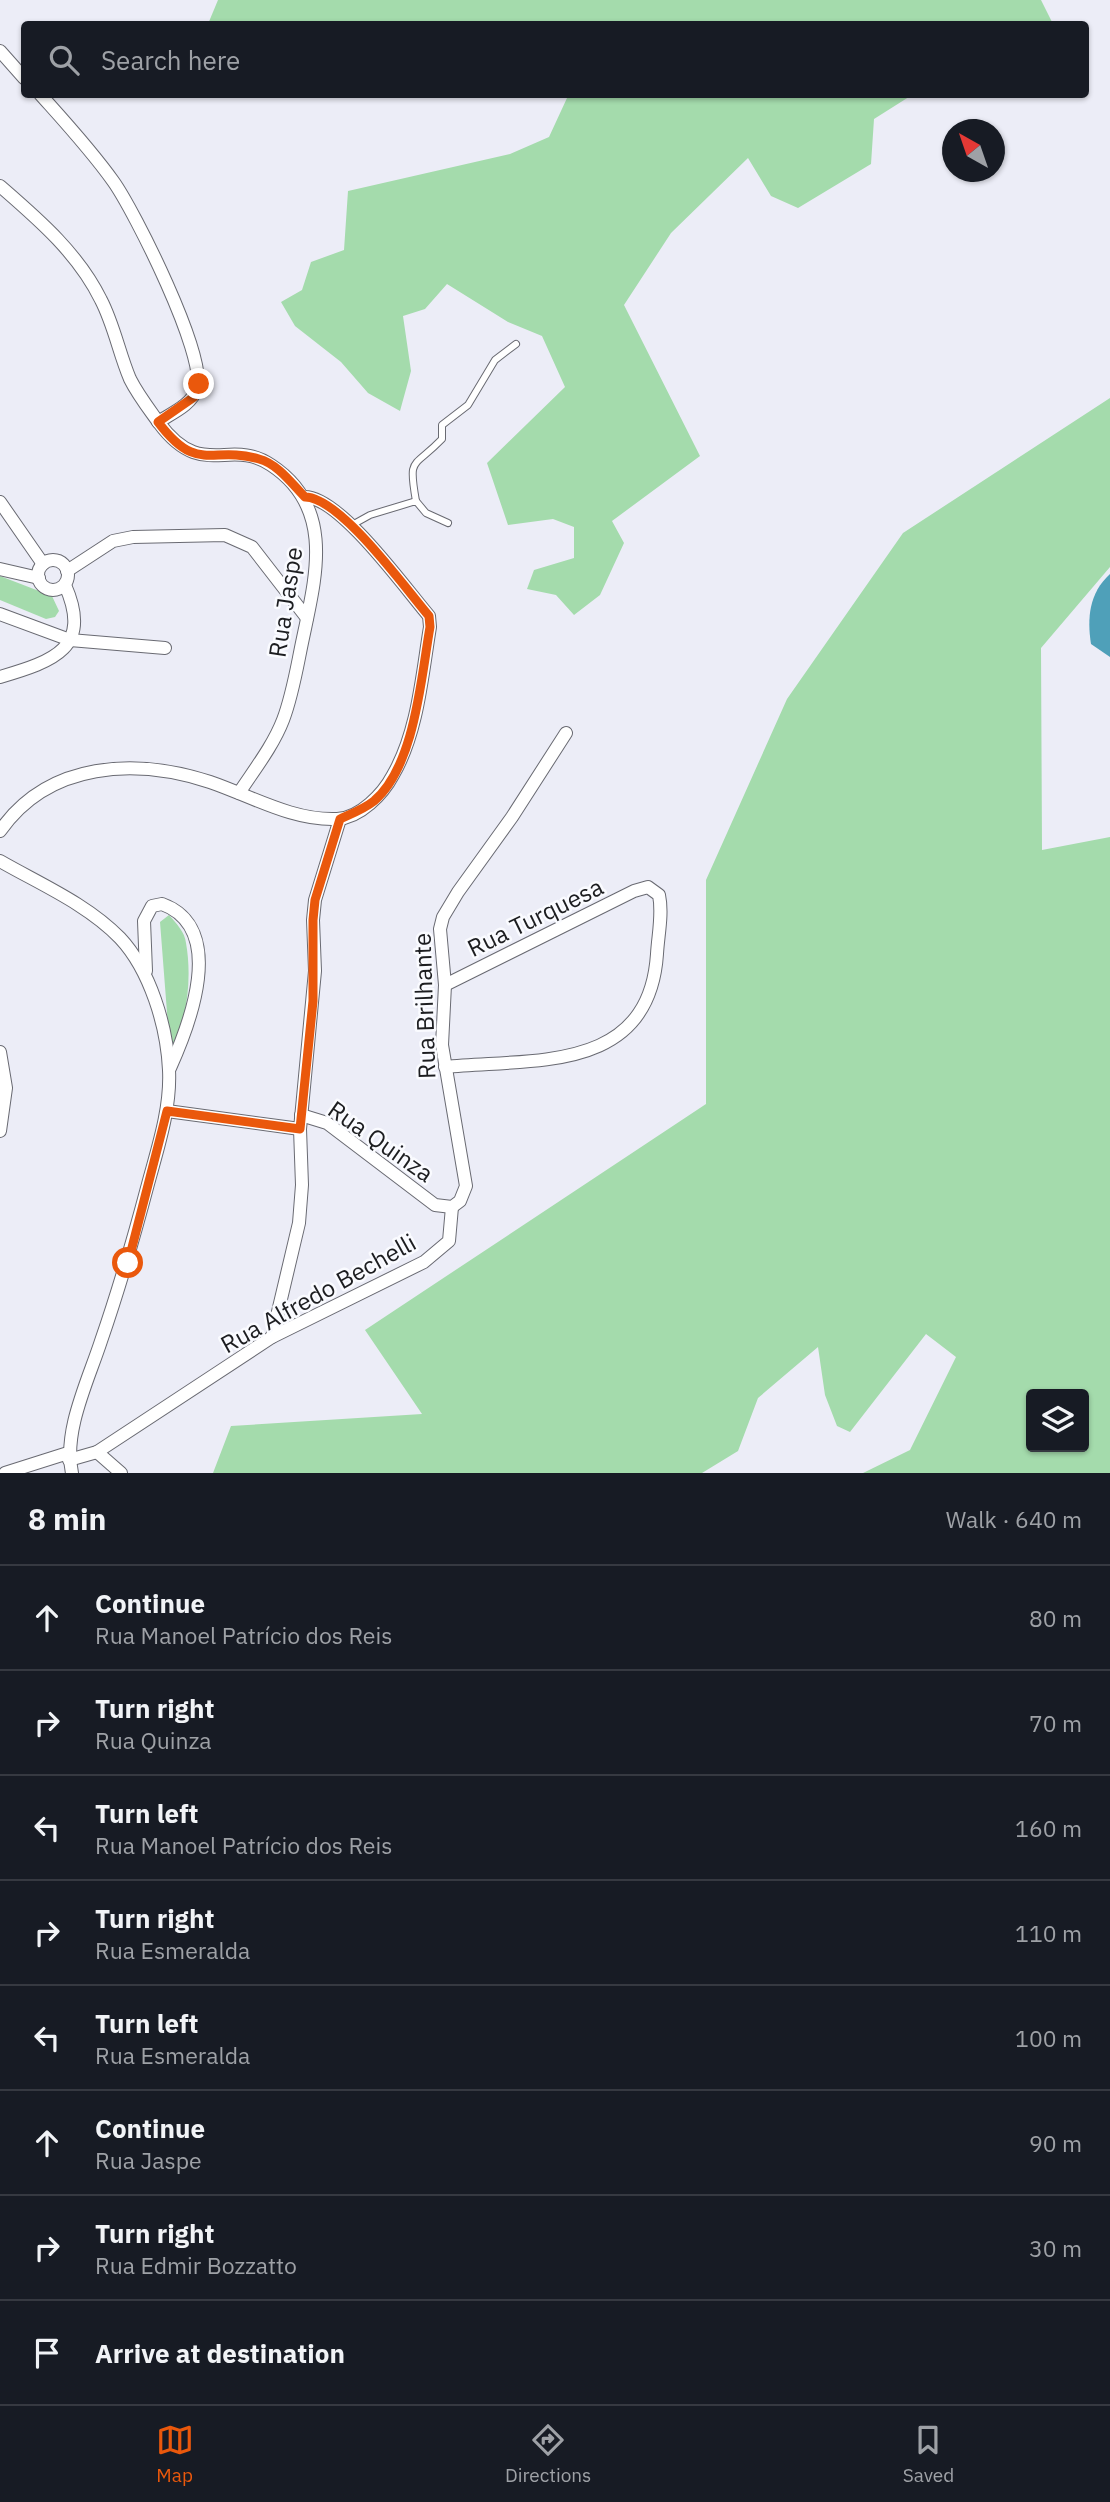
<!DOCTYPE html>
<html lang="en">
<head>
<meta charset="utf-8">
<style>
	body { margin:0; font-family:"IBM Plex Sans",sans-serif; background:#242831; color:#f1f3f6 }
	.controls { position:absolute; right:21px; bottom:21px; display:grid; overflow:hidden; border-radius:7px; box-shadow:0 2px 5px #0004 }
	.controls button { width:63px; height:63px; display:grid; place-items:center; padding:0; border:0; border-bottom:2px solid #363941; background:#171b24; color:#f1f3f6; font:35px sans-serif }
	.compass { position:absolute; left:942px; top:119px; width:63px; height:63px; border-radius:50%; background:#171b24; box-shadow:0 2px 5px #0004; rotate:320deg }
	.stop { position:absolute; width:21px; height:21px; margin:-16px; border:5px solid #ea580c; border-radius:50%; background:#fff }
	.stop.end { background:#ea580c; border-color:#fff; box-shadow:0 2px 7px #0008 }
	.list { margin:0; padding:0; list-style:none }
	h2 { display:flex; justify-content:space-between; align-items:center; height:91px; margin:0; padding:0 28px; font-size:30px }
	h2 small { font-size:23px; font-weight:400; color:#9ea1a6 }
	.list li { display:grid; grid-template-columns:46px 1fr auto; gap:21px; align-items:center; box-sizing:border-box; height:105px; padding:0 28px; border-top:2px solid #363941 }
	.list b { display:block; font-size:26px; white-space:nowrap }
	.list p { margin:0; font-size:23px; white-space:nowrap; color:#9ea1a6 }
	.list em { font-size:23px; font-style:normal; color:#9ea1a6 }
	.icon { flex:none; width:38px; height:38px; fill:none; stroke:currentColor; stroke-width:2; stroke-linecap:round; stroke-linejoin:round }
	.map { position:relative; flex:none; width:1110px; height:1473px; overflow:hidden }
	.search { position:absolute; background:#171b24; box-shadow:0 2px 5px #0004; left:21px; right:21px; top:21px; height:77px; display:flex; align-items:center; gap:18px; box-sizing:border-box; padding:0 24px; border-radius:7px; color:#9ea1a6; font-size:26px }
	.sheet { height:931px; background:#171b24 }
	nav { display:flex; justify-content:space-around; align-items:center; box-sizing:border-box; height:98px; border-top:2px solid #363941; background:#171b24; font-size:19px; color:#9ea1a6 }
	nav a { display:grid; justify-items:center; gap:4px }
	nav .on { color:#ea580c }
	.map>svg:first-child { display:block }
</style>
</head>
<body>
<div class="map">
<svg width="1110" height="1473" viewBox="0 0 1110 1473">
	<rect width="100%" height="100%" fill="#ecedf7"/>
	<g fill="#a4dbac" fill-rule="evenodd">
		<polygon points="218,0 1041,0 1053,24 208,24"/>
		<polygon points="563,95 912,95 874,119 871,164 798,208 771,196 748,158 671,233 624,305 700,456 612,521 624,543 600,595 574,615 556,595 527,589 534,570 574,558 574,527 553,519 508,525 487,463 565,387 542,336 508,322 447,284 425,309 403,316 411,371 400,411 368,393 341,362 295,326 281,302 302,290 311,262 344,250 348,191 510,154 549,137 567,98"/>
		<path d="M1110,398V567L1041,648L1042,850L1110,837V1473H863L910,1450L956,1357L926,1334L850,1432L837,1426L825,1395L818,1347L758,1398L738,1451L702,1473H213L231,1426L422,1414L365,1330L706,1104V880L787,699L903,533ZM1031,1394H1084V1447H1031Z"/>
		<polygon points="0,576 52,596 59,611 55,617 46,619 0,600"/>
		<path d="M169,915C176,923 185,932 186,943C192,976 188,1022 170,1051L160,922Z"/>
	</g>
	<path fill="#4fa0b9" d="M1110,574V657L1091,644C1087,618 1089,593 1110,574Z"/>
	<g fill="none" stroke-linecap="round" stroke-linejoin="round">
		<g stroke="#696a72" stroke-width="8">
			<g id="lane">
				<path d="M416,501C408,456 413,469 442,439V425L468,405L495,360L516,344"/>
				<polyline points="352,525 370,515 416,501 426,513 448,523"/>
			</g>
		</g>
		<g stroke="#696a72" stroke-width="14">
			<g id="street">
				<polyline points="0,51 24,78"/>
				<path d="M40,94C65,122 91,150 113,181C134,210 207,356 197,388C192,405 172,413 158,422"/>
				<path d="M0,186C38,219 78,253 101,300C114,325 119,353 130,379C138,395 149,409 159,423C202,481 229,437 271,465C335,507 316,576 303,638C297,666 293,694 283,720C273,746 254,770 239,793"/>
				<polyline points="0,502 43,564"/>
				<circle cx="53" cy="575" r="15"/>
				<polyline points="0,569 39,578"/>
				<polyline points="67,571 113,541 133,537 225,535 252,547 307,618"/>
				<polyline points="0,614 70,640 165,648"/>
				<path d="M0,677C54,661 93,648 65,585"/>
				<path d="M0,831C49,761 136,758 210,782C251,796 293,821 337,819C360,818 383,794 393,775C418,732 422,675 430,627L429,616C405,588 340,497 305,497"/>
				<path d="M0,861C40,884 87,904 120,938C150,970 167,1026 169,1070C171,1108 158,1147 148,1184C134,1237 119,1289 101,1341C88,1381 63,1431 72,1473"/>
				<path d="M146,971L144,921L152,906L162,904C228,928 189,1026 170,1068"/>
				<path d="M445,985L634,891L648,887L659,895C663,914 658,935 657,954C649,1075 531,1058 445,1067"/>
				<polyline points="0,1052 6,1088 0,1131"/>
				<polyline points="167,1111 300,1129"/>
				<polyline points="301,1115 327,1123 435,1205 452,1207 460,1201 466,1186 442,1045 445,985 440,929 443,917 458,892 512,817 566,733"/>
				<polyline points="272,1337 299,1223 302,1185 300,1129 315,971 313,920 315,900 340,819"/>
				<polyline points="97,1452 121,1473"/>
				<polyline points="69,1460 97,1452 272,1337 424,1262 449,1241 452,1207"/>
				<polyline points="5,1473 68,1453"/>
			</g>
		</g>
		<use href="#lane" stroke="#fff" stroke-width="6"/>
		<use href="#street" stroke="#fff" stroke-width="12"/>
	</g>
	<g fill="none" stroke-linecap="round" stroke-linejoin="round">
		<path stroke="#ea580c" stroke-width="9" d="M128,1263L167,1111L300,1129L313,1001V920L315,900L340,819C351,814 364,809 374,801C415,766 421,678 430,627L429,616C405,588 340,497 305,497C292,484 278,464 259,459C210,445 198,475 158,422L194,397L199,384"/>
	</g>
	<g text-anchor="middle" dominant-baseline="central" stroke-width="5" stroke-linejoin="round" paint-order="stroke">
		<g font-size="24" fill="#1c1d20" stroke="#fafbff">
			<text transform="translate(285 602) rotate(-81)">Rua Jaspe</text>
			<text transform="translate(535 917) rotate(-26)">Rua Turquesa</text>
			<text transform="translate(424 1006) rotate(-92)">Rua Brilhante</text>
			<text transform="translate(381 1141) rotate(35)">Rua Quinza</text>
			<text transform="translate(318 1293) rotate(-29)">Rua Alfredo Bechelli</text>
		</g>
	</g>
</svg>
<div class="controls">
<button><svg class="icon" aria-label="layers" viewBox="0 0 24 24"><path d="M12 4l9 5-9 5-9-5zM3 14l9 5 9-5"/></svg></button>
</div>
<svg class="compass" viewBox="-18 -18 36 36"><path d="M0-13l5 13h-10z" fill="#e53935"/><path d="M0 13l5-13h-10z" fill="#9ea1a6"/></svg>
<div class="stop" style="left:128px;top:1263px"></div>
<div class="stop end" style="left:199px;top:384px"></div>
<div class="search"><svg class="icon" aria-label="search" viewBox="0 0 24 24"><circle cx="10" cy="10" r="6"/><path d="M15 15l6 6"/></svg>Search here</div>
</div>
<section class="sheet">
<h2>8 min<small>Walk · 640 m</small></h2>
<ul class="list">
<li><svg class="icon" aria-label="ahead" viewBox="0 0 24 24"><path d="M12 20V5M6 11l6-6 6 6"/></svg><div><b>Continue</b><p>Rua Manoel Patrício dos Reis</p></div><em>80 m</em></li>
<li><svg class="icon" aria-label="right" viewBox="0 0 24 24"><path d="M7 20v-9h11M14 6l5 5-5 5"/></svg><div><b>Turn right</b><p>Rua Quinza</p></div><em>70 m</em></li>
<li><svg class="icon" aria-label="left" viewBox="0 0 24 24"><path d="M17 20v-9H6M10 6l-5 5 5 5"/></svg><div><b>Turn left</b><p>Rua Manoel Patrício dos Reis</p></div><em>160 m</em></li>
<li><svg class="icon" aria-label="right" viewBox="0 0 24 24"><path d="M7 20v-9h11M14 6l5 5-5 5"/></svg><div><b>Turn right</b><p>Rua Esmeralda</p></div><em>110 m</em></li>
<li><svg class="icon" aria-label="left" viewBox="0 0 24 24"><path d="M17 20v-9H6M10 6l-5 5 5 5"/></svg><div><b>Turn left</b><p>Rua Esmeralda</p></div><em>100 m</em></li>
<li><svg class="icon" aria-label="ahead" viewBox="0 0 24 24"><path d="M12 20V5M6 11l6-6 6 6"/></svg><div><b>Continue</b><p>Rua Jaspe</p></div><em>90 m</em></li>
<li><svg class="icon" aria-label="right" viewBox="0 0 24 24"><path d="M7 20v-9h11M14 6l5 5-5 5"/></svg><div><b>Turn right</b><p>Rua Edmir Bozzatto</p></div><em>30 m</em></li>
<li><svg class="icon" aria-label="arrive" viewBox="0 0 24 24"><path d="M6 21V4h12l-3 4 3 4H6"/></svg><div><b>Arrive at destination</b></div></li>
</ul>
</section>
<nav>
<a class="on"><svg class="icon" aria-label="map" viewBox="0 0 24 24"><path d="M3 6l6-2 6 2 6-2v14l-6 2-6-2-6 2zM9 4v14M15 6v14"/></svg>Map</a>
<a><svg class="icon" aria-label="directions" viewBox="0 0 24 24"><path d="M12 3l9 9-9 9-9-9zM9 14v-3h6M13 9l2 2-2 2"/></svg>Directions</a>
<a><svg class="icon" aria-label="saved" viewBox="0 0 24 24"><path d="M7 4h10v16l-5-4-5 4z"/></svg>Saved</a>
</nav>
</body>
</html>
